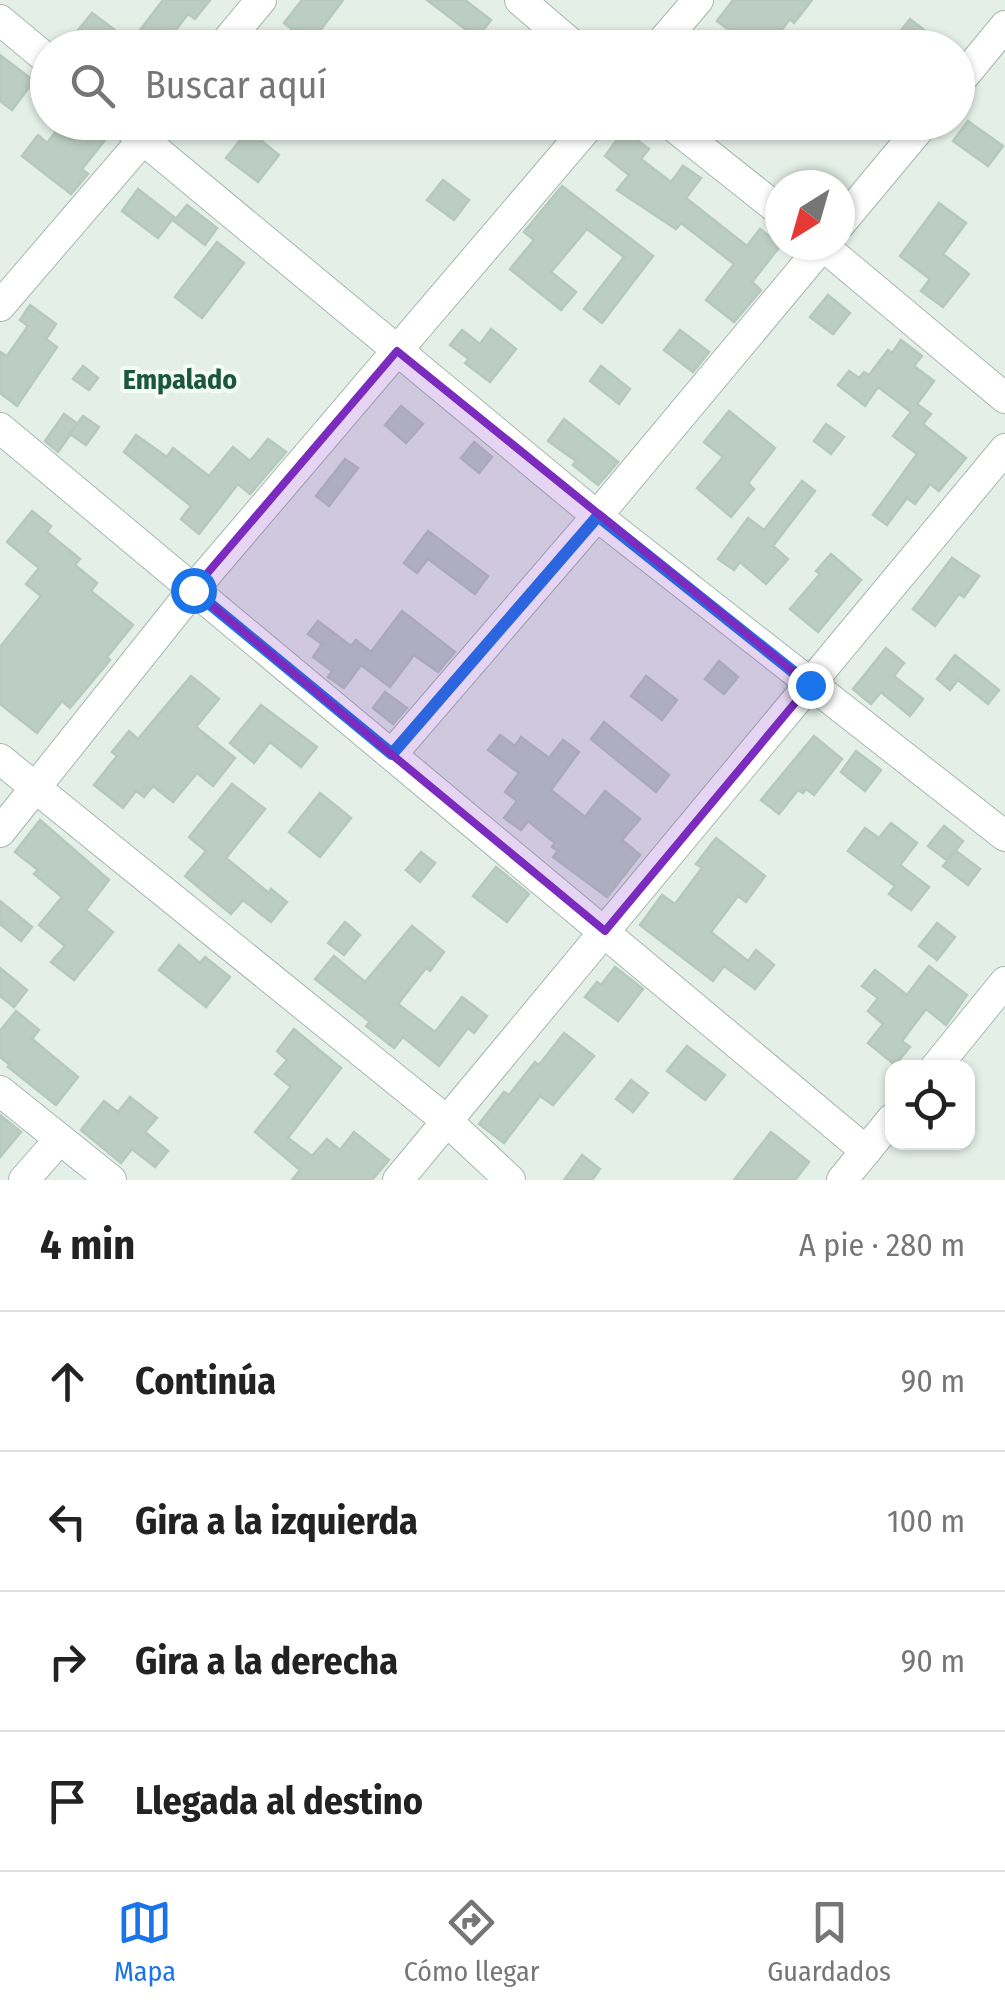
<!DOCTYPE html>
<html lang="es">
<head>
<meta charset="utf-8">
<style>
	body { margin:0; font-family:"Fira Sans Condensed",sans-serif; background:#f2f2f2; color:#222 }
	.controls { position:absolute; right:30px; bottom:30px; display:grid; overflow:hidden; border-radius:20px; box-shadow:0 2px 8px #0004 }
	.controls button { width:90px; height:90px; display:grid; place-items:center; padding:0; border:0; border-bottom:2px solid #e0e0e0; background:#fff; color:#222; font:50px sans-serif }
	.compass { position:absolute; left:765px; top:170px; width:90px; height:90px; border-radius:50%; background:#fff; box-shadow:0 2px 8px #0004; rotate:217deg }
	.stop { position:absolute; width:30px; height:30px; margin:-22px; border:8px solid #1a73e8; border-radius:50%; background:#fff }
	.stop.end { background:#1a73e8; border-color:#fff; box-shadow:0 2px 10px #0008 }
	.list { margin:0; padding:0; list-style:none }
	h2 { display:flex; justify-content:space-between; align-items:center; height:130px; margin:0; padding:0 40px; font-size:42px }
	h2 small { font-size:32px; font-weight:400; color:#767676 }
	.list li { display:grid; grid-template-columns:65px 1fr auto; gap:30px; align-items:center; box-sizing:border-box; height:140px; padding:0 40px; border-top:2px solid #e0e0e0 }
	.list b { display:block; font-size:38px; white-space:nowrap }
	.list em { font-size:32px; font-style:normal; color:#767676 }
	.icon { flex:none; width:55px; height:55px; fill:none; stroke:currentColor; stroke-width:2; stroke-linecap:round; stroke-linejoin:round }
	.map { position:relative; flex:none; width:1005px; height:1180px; overflow:hidden }
	.search { position:absolute; background:#fff; box-shadow:0 2px 8px #0004; left:30px; right:30px; top:30px; height:110px; display:flex; align-items:center; gap:25px; box-sizing:border-box; padding:0 35px; border-radius:55px; color:#767676; font-size:38px }
	.sheet { height:690px; background:#fff }
	nav { display:flex; justify-content:space-around; align-items:center; box-sizing:border-box; height:140px; border-top:2px solid #e0e0e0; background:#fff; font-size:28px; color:#767676 }
	nav a { display:grid; justify-items:center; gap:5px }
	nav .on { color:#1a73e8 }
	.map>svg:first-child { display:block }
</style>
</head>
<body>
<div class="map">
<svg width="1005" height="1180" viewBox="0 0 1005 1180">
	<rect width="100%" height="100%" fill="#e4efe8"/>
	<g fill="#bccdc3" stroke="#b6c9be" stroke-width="2.5">
		<polygon points="163,0 210,0 195,19 188,14 162,48 82,48 71,39 92,13 131,42"/>
		<polygon points="302,0 343,0 307,48 277,48 292,29 284,23"/>
		<polygon points="427,0 465,0 491,20 477,38"/>
		<polygon points="733,0 812,0 794,23 790,19 768,48 753,48 717,21"/>
		<polygon points="910,19 947,48 907,48 895,38"/>
		<polygon points="0,55 34,81 12,110 0,101"/>
		<polygon points="968,121 1003,146 988,166 953,141"/>
		<polygon points="63,122 82,122 105,140 82,169 88,174 71,194 22,156 38,135 47,143"/>
		<polygon points="248,130 279,155 258,182 226,158"/>
		<polygon points="624,130 649,149 641,159 671,182 683,166 701,178 686,198 747,246 760,229 781,245 752,282 761,290 734,322 706,300 734,264 681,223 676,229 617,190 629,175 605,156"/>
		<polygon points="443,180 469,200 454,220 427,200"/>
		<polygon points="562,186 653,256 602,323 584,309 624,257 587,229 551,272 576,292 561,310 510,269 534,240 524,232"/>
		<polygon points="138,189 174,217 158,238 122,211"/>
		<polygon points="939,203 966,223 943,254 969,274 943,307 921,291 930,279 900,256"/>
		<polygon points="187,205 217,228 205,245 174,221"/>
		<polygon points="217,242 244,263 202,318 175,297"/>
		<polygon points="828,295 850,313 833,334 810,317"/>
		<polygon points="30,305 56,324 46,339 57,347 17,406 0,393 0,352 7,356 28,326 20,320"/>
		<polygon points="491,329 516,349 490,382 465,363 469,359 450,345 462,330 480,344"/>
		<polygon points="680,330 709,352 693,372 664,350"/>
		<polygon points="901,340 922,356 914,366 934,381 917,404 931,414 923,424 966,458 939,491 930,484 915,504 907,498 887,525 873,515 917,454 893,436 911,412 878,387 865,406 838,385 849,371 859,378 864,372 869,375 888,350 892,353"/>
		<polygon points="83,366 98,378 89,390 73,379"/>
		<polygon points="601,366 630,389 619,404 590,381"/>
		<polygon points="401,406 423,424 406,443 385,425"/>
		<polygon points="729,411 775,448 748,483 754,489 731,517 697,488 723,457 704,442"/>
		<polygon points="64,414 78,424 58,452 45,441"/>
		<polygon points="83,416 99,427 86,445 70,434"/>
		<polygon points="564,419 618,462 598,485 573,465 576,461 548,441"/>
		<polygon points="826,424 844,437 831,454 814,441"/>
		<polygon points="136,435 167,457 173,448 209,476 233,447 250,461 268,439 286,452 250,494 238,484 199,534 181,519 191,506 124,452"/>
		<polygon points="474,442 492,457 479,473 461,458"/>
		<polygon points="345,459 358,468 329,506 316,496"/>
		<polygon points="802,481 815,491 773,546 788,559 766,584 740,562 734,570 718,559 748,518 764,530"/>
		<polygon points="32,511 51,526 47,532 80,559 75,565 97,583 91,591 133,625 107,657 110,660 70,708 62,701 37,733 0,704 0,647 41,596 26,584 39,568 7,542"/>
		<polygon points="428,531 488,576 475,594 428,559 417,573 404,563"/>
		<polygon points="831,554 861,580 818,632 790,609 820,574 816,571"/>
		<polygon points="952,558 979,576 964,597 959,594 935,626 913,609"/>
		<polygon points="402,611 455,652 438,672 414,655 390,687 361,665 344,688 328,677 332,671 313,657 322,644 308,634 318,621 351,646 356,640 371,652"/>
		<polygon points="886,648 904,663 894,676 923,699 910,716 881,692 871,704 853,689"/>
		<polygon points="955,655 999,690 988,704 958,680 950,690 937,679"/>
		<polygon points="719,661 738,677 724,694 705,679"/>
		<polygon points="191,676 219,699 196,727 235,758 213,786 197,773 173,802 153,786 144,797 136,791 123,808 94,785 117,756 112,752 129,731 138,739"/>
		<polygon points="646,676 677,700 662,720 631,696"/>
		<polygon points="385,692 407,708 393,724 373,708"/>
		<polygon points="261,705 317,747 301,767 270,742 254,763 230,743"/>
		<polygon points="604,722 669,775 656,792 591,739"/>
		<polygon points="500,735 515,746 521,737 549,758 563,740 579,752 551,790 585,817 605,791 640,819 622,840 640,855 607,897 553,857 558,851 552,847 555,843 528,821 521,830 504,818 517,801 505,792 519,773 488,750"/>
		<polygon points="814,736 842,759 814,795 806,789 803,793 798,790 779,814 761,800"/>
		<polygon points="856,751 881,770 865,791 841,772"/>
		<polygon points="232,784 265,809 226,858 269,893 271,889 287,902 271,922 243,900 231,914 185,876 206,851 189,837"/>
		<polygon points="320,793 351,818 320,857 289,832"/>
		<polygon points="40,820 109,880 86,910 113,932 74,980 51,962 65,946 39,925 62,897 34,874 38,870 15,852"/>
		<polygon points="891,823 917,843 900,865 929,887 911,910 889,894 895,886 848,851 865,828 879,838"/>
		<polygon points="944,826 963,841 948,861 928,846"/>
		<polygon points="716,838 765,876 746,902 738,896 711,932 748,961 756,950 774,965 755,989 724,966 713,981 640,925 662,895 675,904 702,868 696,864"/>
		<polygon points="956,851 980,869 968,885 943,866"/>
		<polygon points="421,852 435,863 420,882 406,870"/>
		<polygon points="496,867 529,894 507,922 473,896"/>
		<polygon points="0,901 32,927 21,941 0,924"/>
		<polygon points="345,922 360,935 344,955 328,943"/>
		<polygon points="937,923 955,937 937,960 919,946"/>
		<polygon points="412,926 444,952 430,971 426,968 398,1004 435,1032 462,997 487,1016 474,1033 468,1028 439,1066 403,1037 394,1048 366,1026 370,1022 315,979 334,956 365,982"/>
		<polygon points="179,945 200,963 205,957 230,977 206,1007 159,970"/>
		<polygon points="929,966 967,995 946,1025 926,1009 902,1041 910,1047 895,1065 868,1043 883,1024 868,1011 878,998 862,986 875,970 907,995"/>
		<polygon points="615,967 643,989 618,1021 585,997 597,982 601,985"/>
		<polygon points="0,968 27,990 14,1007 0,996"/>
		<polygon points="16,1011 39,1030 32,1039 78,1077 56,1105 8,1067 10,1065 0,1057 0,1031"/>
		<polygon points="294,1029 341,1068 288,1138 312,1156 327,1139 340,1150 354,1132 389,1160 372,1180 292,1180 300,1170 255,1132 291,1087 275,1074 287,1060 277,1051"/>
		<polygon points="564,1033 594,1056 553,1105 540,1096 504,1143 479,1124 504,1092 509,1095 535,1062 539,1065"/>
		<polygon points="687,1046 725,1075 705,1100 667,1071"/>
		<polygon points="631,1080 648,1093 633,1112 616,1099"/>
		<polygon points="130,1097 157,1118 145,1132 168,1151 155,1167 132,1149 121,1163 81,1130 104,1101 118,1112"/>
		<polygon points="0,1115 21,1132 0,1157"/>
		<polygon points="771,1132 809,1162 795,1180 734,1180"/>
		<polygon points="582,1155 600,1169 592,1180 564,1180"/>
	</g>
	<g fill="none" stroke-linecap="round" stroke-linejoin="round">
		<g stroke="#a6b8ae" stroke-width="32">
			<g id="minor">
				<polyline points="520,0 576,48"/>
				<polyline points="0,20 48,60"/>
				<polyline points="221,48 261,0"/>
				<polyline points="657,48 698,0"/>
				<polyline points="958,83 1005,26"/>
				<polyline points="122,122 597,516 1005,836"/>
				<polyline points="668,122 780,211"/>
				<polyline points="840,224 925,122"/>
				<polyline points="822,245 1005,398"/>
				<polyline points="0,306 158,122"/>
				<polyline points="0,428 866,1151"/>
				<polyline points="392,754 597,516 823,245"/>
				<polyline points="0,759 447,1121 510,1180"/>
				<polyline points="0,832 193,590 592,122"/>
				<polyline points="935,1068 1005,982"/>
				<polyline points="0,1091 111,1180"/>
				<polyline points="24,1180 60,1139"/>
				<polyline points="398,1180 1005,449"/>
				<polyline points="842,1180 892,1119"/>
			</g>
		</g>
		<use href="#minor" stroke="#fff" stroke-width="30"/>
	</g>
	<g fill="none" stroke-linecap="round" stroke-linejoin="round">
		<polyline stroke="#1a73e8" stroke-width="12" points="193,590 392,754 598,516 810,685"/>
	</g>
	<path fill="#7b2cbf" fill-opacity="0.2" stroke="#7b2cbf" stroke-width="8" stroke-linejoin="round" d="M397,351L810,685L605,931L193,590Z"/>
	<g text-anchor="middle" dominant-baseline="central" stroke-width="8" stroke-linejoin="round" paint-order="stroke">
		<g font-size="28" font-weight="bold" fill="#1a573e" stroke="#f5fbf7">
			<text x="180" y="379">Empalado</text>
		</g>
	</g>
</svg>
<div class="controls">
<button><svg class="icon" aria-label="locate" viewBox="0 0 24 24"><circle cx="12" cy="12" r="6"/><path d="M12 2v4M12 18v4M2 12h4M18 12h4"/></svg></button>
</div>
<svg class="compass" viewBox="-18 -18 36 36"><path d="M0-13l5 13h-10z" fill="#e53935"/><path d="M0 13l5-13h-10z" fill="#767676"/></svg>
<div class="stop" style="left:193px;top:590px"></div>
<div class="stop end" style="left:810px;top:685px"></div>
<div class="search"><svg class="icon" aria-label="search" viewBox="0 0 24 24"><circle cx="10" cy="10" r="6"/><path d="M15 15l6 6"/></svg>Buscar aquí</div>
</div>
<section class="sheet">
<h2>4 min<small>A pie · 280 m</small></h2>
<ul class="list">
<li><svg class="icon" aria-label="ahead" viewBox="0 0 24 24"><path d="M12 20V5M6 11l6-6 6 6"/></svg><div><b>Continúa</b></div><em>90 m</em></li>
<li><svg class="icon" aria-label="left" viewBox="0 0 24 24"><path d="M17 20v-9H6M10 6l-5 5 5 5"/></svg><div><b>Gira a la izquierda</b></div><em>100 m</em></li>
<li><svg class="icon" aria-label="right" viewBox="0 0 24 24"><path d="M7 20v-9h11M14 6l5 5-5 5"/></svg><div><b>Gira a la derecha</b></div><em>90 m</em></li>
<li><svg class="icon" aria-label="arrive" viewBox="0 0 24 24"><path d="M6 21V4h12l-3 4 3 4H6"/></svg><div><b>Llegada al destino</b></div></li>
</ul>
</section>
<nav>
<a class="on"><svg class="icon" aria-label="map" viewBox="0 0 24 24"><path d="M3 6l6-2 6 2 6-2v14l-6 2-6-2-6 2zM9 4v14M15 6v14"/></svg>Mapa</a>
<a><svg class="icon" aria-label="directions" viewBox="0 0 24 24"><path d="M12 3l9 9-9 9-9-9zM9 14v-3h6M13 9l2 2-2 2"/></svg>Cómo llegar</a>
<a><svg class="icon" aria-label="saved" viewBox="0 0 24 24"><path d="M7 4h10v16l-5-4-5 4z"/></svg>Guardados</a>
</nav>
</body>
</html>
